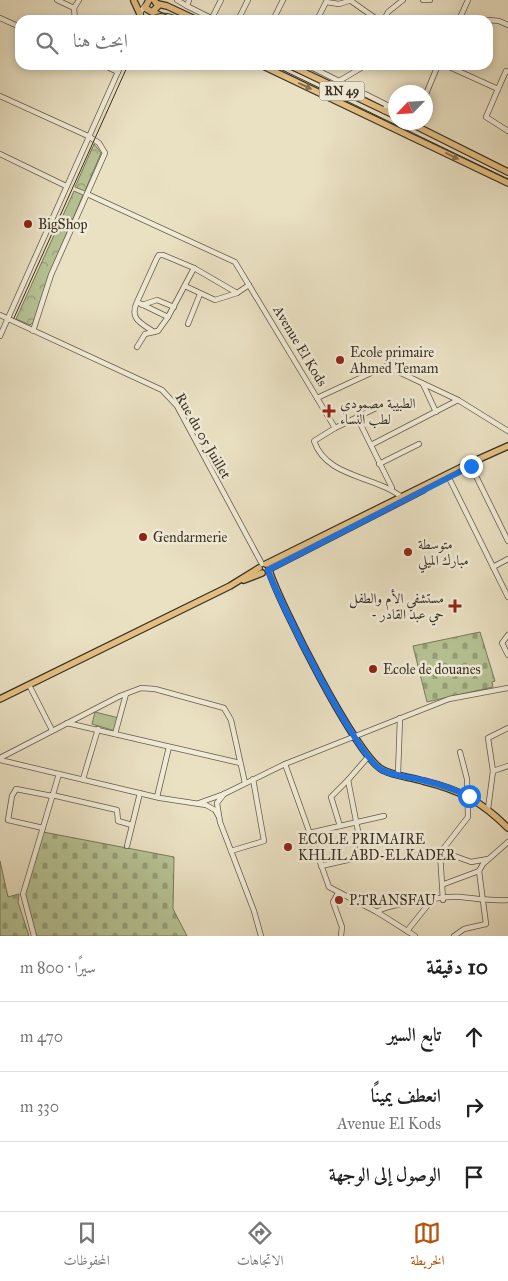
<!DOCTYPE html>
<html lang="ar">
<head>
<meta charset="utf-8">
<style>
	body { margin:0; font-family:"IM FELL Great Primer",Amiri,serif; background:#f2f2f2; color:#222; direction:rtl }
	.compass { position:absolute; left:388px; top:85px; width:45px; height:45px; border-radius:50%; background:#fff; box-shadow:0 2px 8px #0003; rotate:245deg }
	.stop { position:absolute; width:15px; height:15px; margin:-11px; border:4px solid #1a73e8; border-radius:50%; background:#fff }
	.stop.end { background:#1a73e8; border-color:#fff; box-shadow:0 1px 5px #0008 }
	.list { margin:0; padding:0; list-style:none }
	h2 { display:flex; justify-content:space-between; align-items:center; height:65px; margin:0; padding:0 20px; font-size:21px }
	h2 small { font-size:16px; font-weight:400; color:#767676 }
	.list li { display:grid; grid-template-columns:32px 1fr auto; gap:15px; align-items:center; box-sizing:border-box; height:70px; padding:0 20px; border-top:1px solid #e0e0e0 }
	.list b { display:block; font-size:19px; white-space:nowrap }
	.list p { margin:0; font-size:16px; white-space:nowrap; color:#767676 }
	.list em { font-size:16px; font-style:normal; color:#767676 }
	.icon { flex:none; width:28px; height:28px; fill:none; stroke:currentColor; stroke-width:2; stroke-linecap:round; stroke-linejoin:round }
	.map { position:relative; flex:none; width:508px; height:936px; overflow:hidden; direction:ltr }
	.search { position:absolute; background:#fff; box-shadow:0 2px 8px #0003; left:15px; right:15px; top:15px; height:55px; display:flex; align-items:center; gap:12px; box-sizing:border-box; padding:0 18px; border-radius:15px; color:#767676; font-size:19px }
	.sheet { height:275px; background:#fff }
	nav { display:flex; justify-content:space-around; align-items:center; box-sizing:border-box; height:70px; border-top:1px solid #e0e0e0; background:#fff; font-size:14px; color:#767676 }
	nav a { display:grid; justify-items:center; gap:2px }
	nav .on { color:#b45309 }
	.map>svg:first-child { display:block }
</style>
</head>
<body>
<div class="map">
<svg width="508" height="936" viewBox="0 0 508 936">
	<defs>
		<pattern id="cemetery-stones" width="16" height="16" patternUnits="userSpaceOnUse" patternTransform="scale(1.25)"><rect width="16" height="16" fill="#b6c394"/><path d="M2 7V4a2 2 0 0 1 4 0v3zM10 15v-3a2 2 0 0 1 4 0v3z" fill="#959f79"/></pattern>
		<pattern id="park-crowns" width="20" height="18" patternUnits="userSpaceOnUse" patternTransform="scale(1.25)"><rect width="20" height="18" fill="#b6c394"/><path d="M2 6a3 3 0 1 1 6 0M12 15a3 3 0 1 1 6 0" fill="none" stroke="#959f79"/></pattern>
	</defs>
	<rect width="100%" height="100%" fill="#eae1c3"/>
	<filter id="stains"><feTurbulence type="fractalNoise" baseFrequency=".004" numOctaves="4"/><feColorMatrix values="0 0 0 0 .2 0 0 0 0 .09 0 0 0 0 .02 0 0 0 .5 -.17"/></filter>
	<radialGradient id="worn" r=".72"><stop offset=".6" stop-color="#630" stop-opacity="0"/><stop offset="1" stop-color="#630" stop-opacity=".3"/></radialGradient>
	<g fill="url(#cemetery-stones)" stroke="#787a5c">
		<polygon points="480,632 495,681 492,682 493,687 427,702 413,646"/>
		<polygon points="43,832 174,857 173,909 187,936 36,936 24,898"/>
		<polygon points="0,861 8,897 19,894 18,902 29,936 0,936"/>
	</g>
	<g fill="url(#park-crowns)" stroke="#787a5c">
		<polygon points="94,144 101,153 85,191 75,187"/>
		<polygon points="74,191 83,195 49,275 35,321 30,325 16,319"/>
	</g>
	<polygon fill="#b6c394" stroke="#787a5c" points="95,712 119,718 115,731 92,724"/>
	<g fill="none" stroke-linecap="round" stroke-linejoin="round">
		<g stroke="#655c4c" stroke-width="6">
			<g id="minor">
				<polyline points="57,0 74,8 75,20"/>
				<polyline points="177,0 187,6"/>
				<polyline points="189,0 187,6 215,20"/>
				<polyline points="423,0 430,0"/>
				<polyline points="351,1 378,20"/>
				<polyline points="74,8 79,0"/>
				<polyline points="0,18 20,27"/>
				<polyline points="140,20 141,11 145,6"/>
				<polyline points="211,20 221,0"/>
				<polyline points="238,20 248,0"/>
				<polyline points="273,20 283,0"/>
				<polyline points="317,20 326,2 339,4 352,0"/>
				<polyline points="384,20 388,12 403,0"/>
				<polyline points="459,20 468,0"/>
				<polyline points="488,20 499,21 508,25"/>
				<polyline points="103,65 118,72"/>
				<polyline points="307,65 339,81 336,88"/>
				<polyline points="366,65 339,81 387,105 384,111"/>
				<polyline points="445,65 498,89 506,71 508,72"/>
				<polyline points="498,89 486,117 508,131"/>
				<polyline points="426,94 438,65"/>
				<polyline points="0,96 88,136 99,143 105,153 51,275 33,331"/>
				<polyline points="0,154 66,186"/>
				<polyline points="87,194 235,262 317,398 386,366 458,400 508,431"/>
				<polyline points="194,268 237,293 249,285"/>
				<polyline points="185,286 215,300 237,293"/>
				<path d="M137,302L168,317L194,268L163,255H159L157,258L137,302C129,319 141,323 154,332"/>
				<polyline points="142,305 157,300 174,307"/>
				<polyline points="0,315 162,390 177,406 262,564"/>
				<polyline points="188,324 200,294"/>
				<polyline points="0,336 121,65"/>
				<polyline points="137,347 145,334 158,331 168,317"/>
				<polyline points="423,384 436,412"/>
				<path d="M317,398L335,428L314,441C327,479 377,475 404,499"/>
				<polyline points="357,417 392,488"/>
				<polyline points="335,428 376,408"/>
				<polyline points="371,445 458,400"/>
				<polyline points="379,464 419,444"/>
				<polyline points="471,466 508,541"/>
				<polyline points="447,474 508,597"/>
				<polyline points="493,567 508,559"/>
				<polyline points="508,635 502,643 508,655"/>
				<polyline points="29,685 52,730"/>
				<polyline points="67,723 240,763"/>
				<polyline points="115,734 126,694"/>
				<polyline points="0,758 120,696 141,688 155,689 224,708 231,720 245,783"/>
				<polyline points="0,760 160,798 206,805 215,810 219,817"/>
				<polyline points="493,771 508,766"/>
				<polyline points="398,774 400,718"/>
				<polyline points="83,779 98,729"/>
				<polyline points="224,794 217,803 220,822 254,911 261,936"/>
				<polyline points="52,795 117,810 118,821 132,825"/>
				<polyline points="157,797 169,747"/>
				<polyline points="199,803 224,794 285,764"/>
				<polyline points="488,809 493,771 488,738 508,728"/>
				<polyline points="340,826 331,797 348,780"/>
				<polyline points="43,828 8,820 12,796 16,789 52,796"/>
				<polyline points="309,833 384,816"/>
				<polyline points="127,846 140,793"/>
				<polyline points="231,851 264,841 253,779"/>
				<polyline points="441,851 471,862 488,859"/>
				<polyline points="321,866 361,857 359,836 348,780 368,757"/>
				<polyline points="444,884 479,871"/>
				<polyline points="338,893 333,902 342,927 341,936"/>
				<polyline points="443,900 440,853 468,817 467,779 460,752"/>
				<path d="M377,912C387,904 448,896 461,897C479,899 490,901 508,900"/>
				<polyline points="407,931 431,901"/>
				<polyline points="34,936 23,894 59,774"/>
				<polyline points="415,936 377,912 329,887 285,764 449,699 508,688"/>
				<polyline points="454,936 464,929 486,924 479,871 483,864 508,842"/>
			</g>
		</g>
		<g stroke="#393025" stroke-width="8">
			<g id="major">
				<polyline points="149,0 145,8 152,12 158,6 154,0"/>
				<polyline points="134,1 140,14"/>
				<polyline points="158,4 167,6 197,20"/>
				<polyline points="153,12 169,20"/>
				<polyline points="261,65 508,183"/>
				<polyline points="289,65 396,116"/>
				<polyline points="408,122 508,172"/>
				<polyline points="266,564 470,463 508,446"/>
				<polyline points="269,569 423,490"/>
				<path d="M269,570C279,602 357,758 383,770C395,776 410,777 423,781C460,790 481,801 508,828"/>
				<polyline points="244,580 262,573"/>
				<polyline points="0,699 230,586 259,568"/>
			</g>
		</g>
		<use href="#minor" stroke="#f1ecd8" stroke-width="4.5"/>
		<use href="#major" stroke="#e5c082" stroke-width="5.5"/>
		<g stroke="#393025" stroke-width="1">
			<path d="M147,20C160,9 171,13 185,20"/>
			<polyline points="272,65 508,179"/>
			<polyline points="14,318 128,65"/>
		</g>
	</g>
	<defs><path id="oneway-solid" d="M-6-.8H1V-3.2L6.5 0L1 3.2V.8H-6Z" transform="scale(1.25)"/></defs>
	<g fill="#86714f">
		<use href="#oneway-solid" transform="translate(305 86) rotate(25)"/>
		<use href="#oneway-solid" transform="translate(452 156) rotate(26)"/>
	</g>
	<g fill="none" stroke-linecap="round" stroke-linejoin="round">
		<path stroke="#1a73e8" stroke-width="6" d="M469,796C454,789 438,784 422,780C409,777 394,776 382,770C357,757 279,602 268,570L471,466"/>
	</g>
	<g fill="#8f2418" stroke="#f1ecd8" stroke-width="2">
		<circle cx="28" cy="224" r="5"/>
		<circle cx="340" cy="360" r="5"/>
		<path d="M326.5 403.5h5v5h5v5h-5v5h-5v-5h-5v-5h5z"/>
		<circle cx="143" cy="537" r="5"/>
		<circle cx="408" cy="552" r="5"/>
		<path d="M452.5 598.5h5v5h5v5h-5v5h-5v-5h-5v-5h5z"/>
		<circle cx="373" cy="669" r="5"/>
		<circle cx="288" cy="847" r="5"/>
		<circle cx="339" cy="900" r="5"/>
	</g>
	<g text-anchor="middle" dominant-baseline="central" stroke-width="5" stroke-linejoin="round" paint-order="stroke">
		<rect fill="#f1ecd8" stroke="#70685b" stroke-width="1" x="319.5" y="81.5" width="45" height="19" rx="4"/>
		<g font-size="12" font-weight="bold" fill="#393025">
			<text x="342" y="91">RN 49</text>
		</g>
		<g font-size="14" fill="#393025" stroke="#f1ecd8" text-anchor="start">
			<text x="38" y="224">BigShop</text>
			<text x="350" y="352">Ecole primaire<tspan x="350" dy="16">Ahmed Temam</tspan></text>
			<text x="340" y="403">الطبيبة مصمودي<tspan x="340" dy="16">لطب النساء</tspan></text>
			<text x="153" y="537">Gendarmerie</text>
			<text x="418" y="544">متوسطة<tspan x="418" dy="16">مبارك الميلي</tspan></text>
			<text x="444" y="598" text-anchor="end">مستشفي الأم والطفل<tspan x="444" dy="16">- حي عبد القادر</tspan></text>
			<text x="383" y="669">Ecole de douanes</text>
			<text x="298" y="839">ECOLE PRIMAIRE<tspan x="298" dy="16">KHLIL ABD-ELKADER</tspan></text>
			<text x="349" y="900">P.TRANSFAU</text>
		</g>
		<g font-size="14" fill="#393025" stroke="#f1ecd8">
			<text transform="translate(300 346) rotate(59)">Avenue El Kods</text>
			<text transform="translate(203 436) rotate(60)">Rue du 05 Juillet</text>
		</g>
	</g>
	<rect width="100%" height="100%" filter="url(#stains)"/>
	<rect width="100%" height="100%" fill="url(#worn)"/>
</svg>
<svg class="compass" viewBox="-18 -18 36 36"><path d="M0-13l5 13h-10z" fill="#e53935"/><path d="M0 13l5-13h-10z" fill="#767676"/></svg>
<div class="stop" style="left:469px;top:796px"></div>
<div class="stop end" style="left:471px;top:466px"></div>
<div class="search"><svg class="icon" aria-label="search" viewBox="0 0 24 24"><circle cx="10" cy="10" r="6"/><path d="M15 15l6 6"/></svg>ابحث هنا</div>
</div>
<section class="sheet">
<h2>10 دقيقة<small>سيرًا · 800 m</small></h2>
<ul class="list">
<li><svg class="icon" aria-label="ahead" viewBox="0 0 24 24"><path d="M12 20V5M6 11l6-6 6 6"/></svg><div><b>تابع السير</b></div><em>470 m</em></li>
<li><svg class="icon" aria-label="right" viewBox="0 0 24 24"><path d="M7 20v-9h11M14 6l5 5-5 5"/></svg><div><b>انعطف يمينًا</b><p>Avenue El Kods</p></div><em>330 m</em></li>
<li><svg class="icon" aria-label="arrive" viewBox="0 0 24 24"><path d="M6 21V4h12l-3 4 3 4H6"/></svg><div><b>الوصول إلى الوجهة</b></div></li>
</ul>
</section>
<nav>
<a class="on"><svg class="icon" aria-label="map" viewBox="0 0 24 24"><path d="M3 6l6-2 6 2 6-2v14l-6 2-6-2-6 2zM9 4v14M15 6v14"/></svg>الخريطة</a>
<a><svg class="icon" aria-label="directions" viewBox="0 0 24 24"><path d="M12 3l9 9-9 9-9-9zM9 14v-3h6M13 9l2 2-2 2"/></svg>الاتجاهات</a>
<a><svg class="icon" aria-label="saved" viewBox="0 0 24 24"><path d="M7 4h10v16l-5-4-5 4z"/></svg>المحفوظات</a>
</nav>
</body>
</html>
